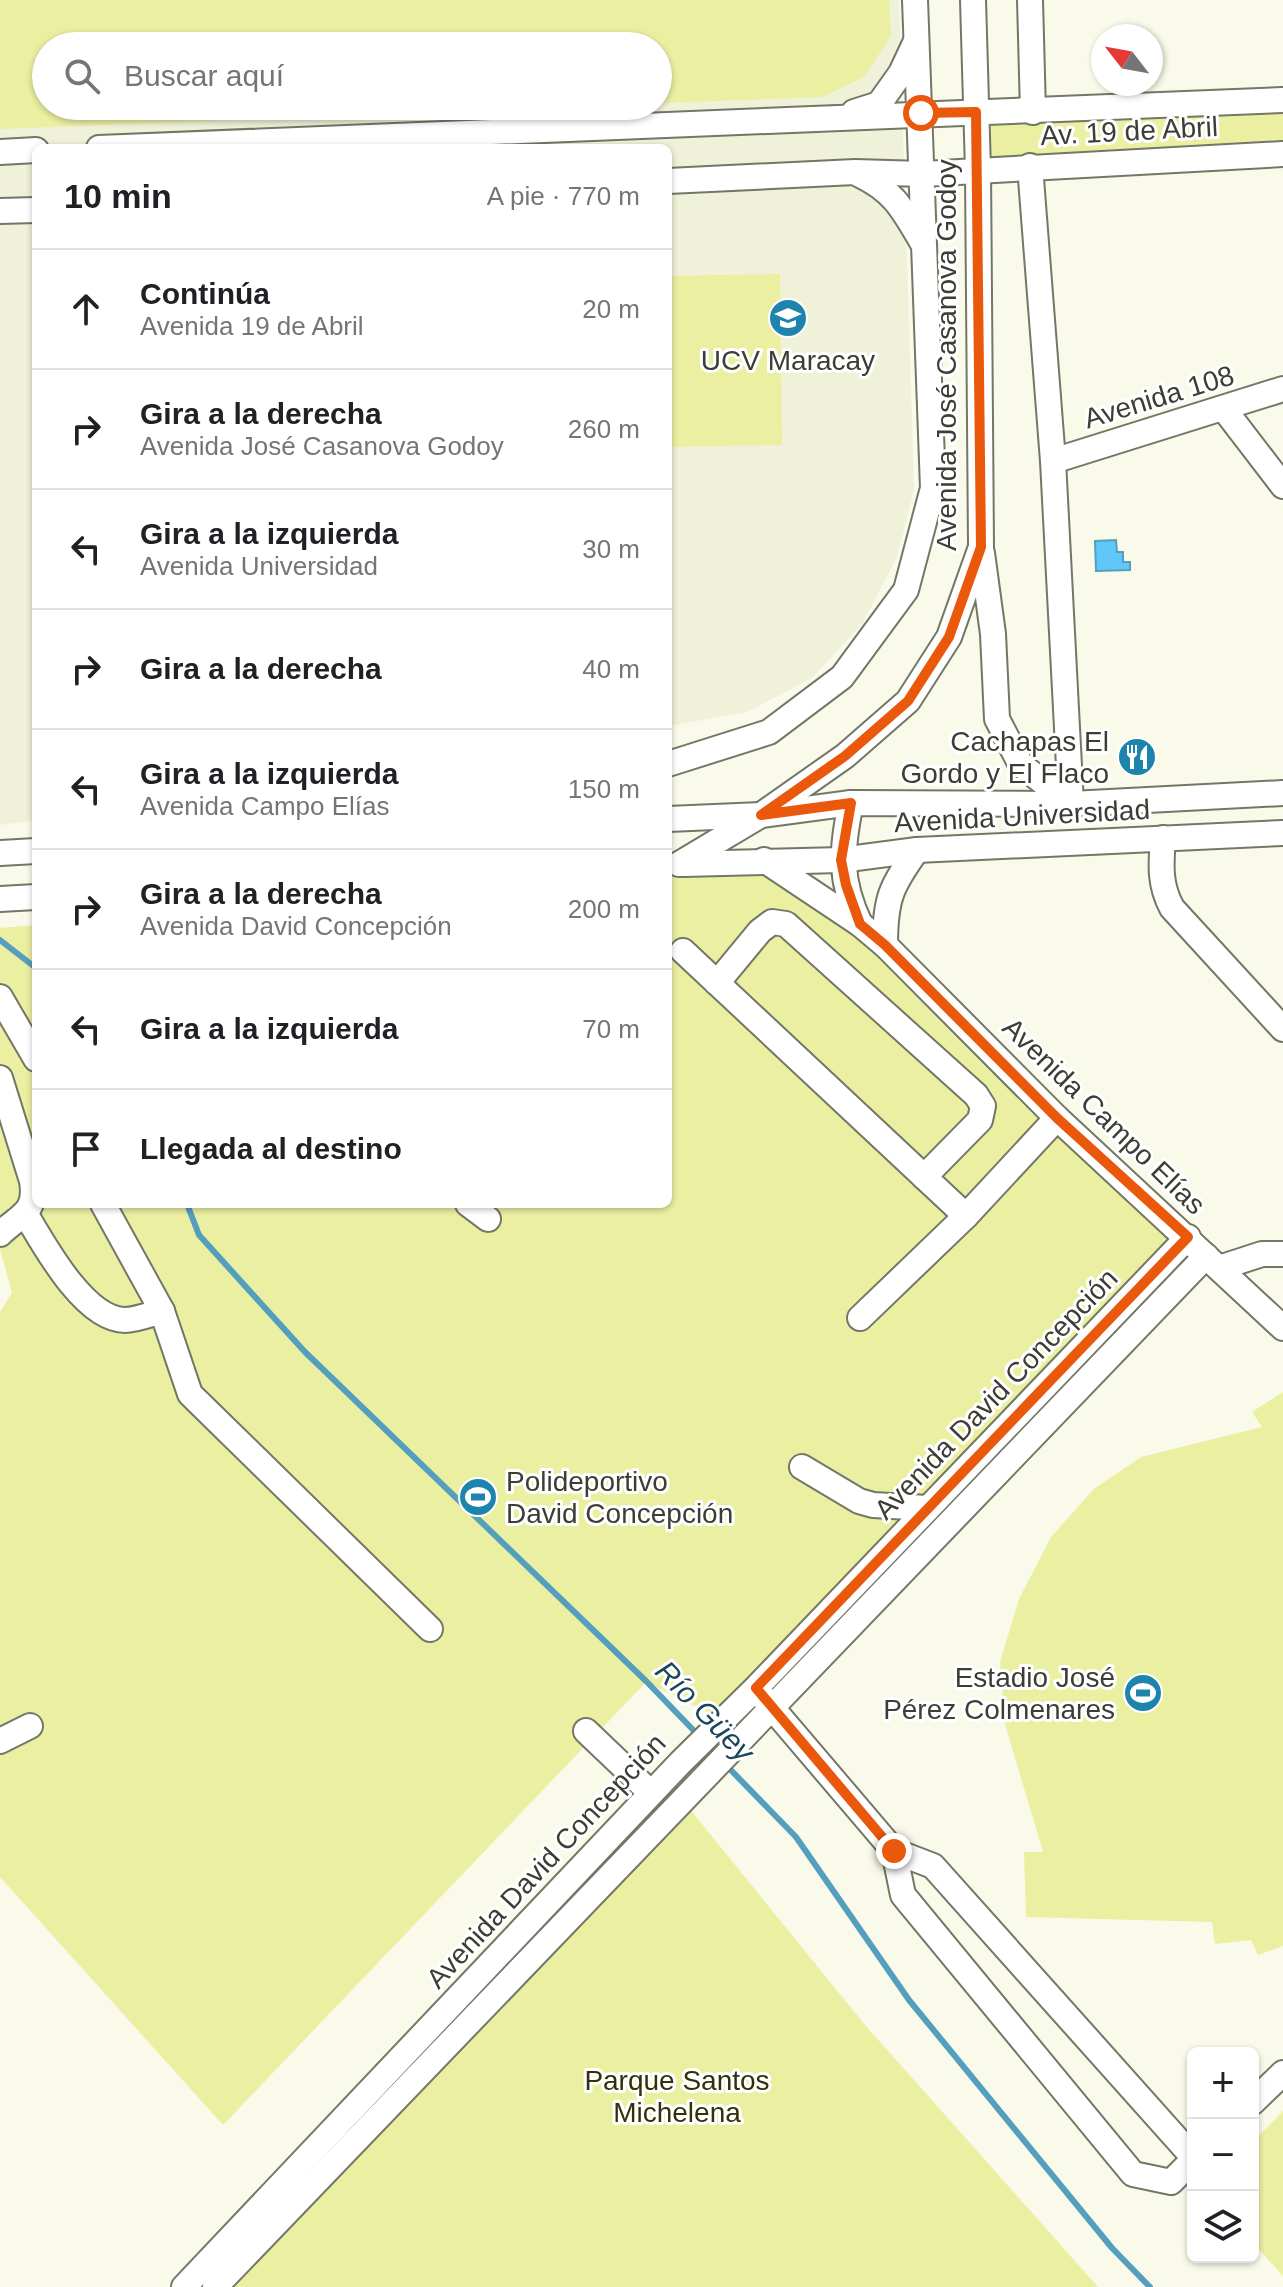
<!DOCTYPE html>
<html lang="es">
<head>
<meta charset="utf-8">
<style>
	body { margin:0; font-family:Helvetica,sans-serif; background:#f6f6f6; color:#202124 }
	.controls { position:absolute; right:24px; bottom:24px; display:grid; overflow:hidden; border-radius:12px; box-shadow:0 2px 6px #0004 }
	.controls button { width:72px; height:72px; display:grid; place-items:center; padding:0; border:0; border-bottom:2px solid #e0e0e0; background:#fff; color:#202124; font:40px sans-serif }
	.compass { position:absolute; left:1091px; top:24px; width:72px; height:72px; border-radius:50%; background:#fff; box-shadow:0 2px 6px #0004; rotate:301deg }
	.stop { position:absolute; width:24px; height:24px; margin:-18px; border:6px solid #ea580c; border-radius:50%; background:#fff }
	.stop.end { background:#ea580c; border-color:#fff; box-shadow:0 2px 8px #0008 }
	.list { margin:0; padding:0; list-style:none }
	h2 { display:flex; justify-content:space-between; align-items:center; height:104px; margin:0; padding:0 32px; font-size:34px }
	h2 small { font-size:26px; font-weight:400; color:#757577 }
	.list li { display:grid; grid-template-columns:52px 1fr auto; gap:24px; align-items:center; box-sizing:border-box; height:120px; padding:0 32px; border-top:2px solid #e0e0e0 }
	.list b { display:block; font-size:30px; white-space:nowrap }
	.list p { margin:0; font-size:26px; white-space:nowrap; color:#757577 }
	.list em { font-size:26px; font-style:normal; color:#757577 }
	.icon { flex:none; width:44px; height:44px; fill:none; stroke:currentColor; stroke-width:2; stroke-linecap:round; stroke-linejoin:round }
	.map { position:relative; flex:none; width:1283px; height:2287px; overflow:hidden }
	.search { position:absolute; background:#fff; box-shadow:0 2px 6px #0004; left:32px; top:32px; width:640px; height:88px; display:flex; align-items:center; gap:20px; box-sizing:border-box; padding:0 28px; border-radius:44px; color:#757577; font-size:30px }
	.panel { position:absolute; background:#fff; box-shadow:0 2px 6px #0004; left:32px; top:144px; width:640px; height:1064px; border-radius:12px }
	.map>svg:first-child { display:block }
</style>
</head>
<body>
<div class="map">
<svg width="1283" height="2287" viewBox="0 0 1283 2287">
	<rect width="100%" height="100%" fill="#f9fae9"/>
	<path fill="#eff1d8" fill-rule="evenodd" d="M0,0H899L914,489L897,557L862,624L812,678L747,712L668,726V148H36V820L0,825ZM46,46H658V106H46Z"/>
	<g fill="#ebefa2">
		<polygon points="0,0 889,0 891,36 864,77 823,97 658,103 658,46 46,46 46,106 591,106 0,129"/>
		<polygon points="1283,109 1283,149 986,162 984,120"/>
		<polygon points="780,274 782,445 668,447 668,276"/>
		<polygon points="782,863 1196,1253 731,1724 646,1682 223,2125 0,1877 0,1312 12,1293 0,1249 0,928 36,925 36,1204 668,1204 668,872"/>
		<polygon points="1283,1392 1283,1946 1258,1955 1251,1940 1215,1944 1212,1922 1026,1917 1024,1852 1043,1852 1005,1724 1000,1662 1019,1599 1051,1537 1094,1489 1141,1457 1262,1427 1252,1412"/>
		<polygon points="688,1807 865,2025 1098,2287 233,2287"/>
		<polygon points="1283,2111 1283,2276 1253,2243 1253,2142"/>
	</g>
	<polygon fill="#5fc8f9" stroke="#549ebe" stroke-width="2" points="1116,540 1117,552 1123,552 1123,562 1130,562 1130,570 1096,571 1095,541"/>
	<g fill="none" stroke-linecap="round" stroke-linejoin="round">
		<g stroke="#549ebe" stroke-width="6">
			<polyline points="0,940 36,968"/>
			<polyline points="187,1204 199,1235 305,1352 647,1682 698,1735"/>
			<polyline points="725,1764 796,1837 909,2000 1112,2248 1150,2287"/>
		</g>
		<g stroke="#747666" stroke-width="28">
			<g id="minor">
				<polyline points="1030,0 1033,112"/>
				<polyline points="854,112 879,104 901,73 916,41"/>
				<polyline points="99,148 1283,100"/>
				<polyline points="0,152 36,150"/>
				<polyline points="1030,166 1053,461 1071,804"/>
				<path d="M860,175C895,192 903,210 922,242"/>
				<polyline points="668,181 855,172 923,174 1283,154"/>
				<polyline points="0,211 36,210"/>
				<polyline points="1224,409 1283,486"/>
				<polyline points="1053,461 1283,389"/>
				<polyline points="982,553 993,634 997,719 1021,765 1071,804"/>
				<polyline points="668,764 769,732 842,677 906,590 933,488 915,0"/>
				<path d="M851,803C841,850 839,880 860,924"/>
				<polyline points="668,819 761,815 851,803 1071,804 1283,793"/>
				<path d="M1163,838C1161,864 1159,884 1172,908L1283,1029"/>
				<polyline points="0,853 36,851"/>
				<polyline points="764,860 860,924 885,945 1057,1118 1283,1328"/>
				<polyline points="679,864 761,815 845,756 908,701 949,637 981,547 978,170 973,0"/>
				<polyline points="683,864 841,860 917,850 1283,833"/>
				<polyline points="0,899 36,897"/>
				<path d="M885,945C885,899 891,886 917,850"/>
				<polyline points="683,951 966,1216"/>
				<polyline points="717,983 760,931 772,922 786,924 976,1095 983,1106 980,1120 924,1177"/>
				<polyline points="0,997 36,1059"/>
				<path d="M0,1078L32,1181C37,1213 21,1214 0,1234"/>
				<polyline points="103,1204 162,1311 190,1394 430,1629"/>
				<polyline points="468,1204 488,1219"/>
				<path d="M25,1213C43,1243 84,1320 125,1320C136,1320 151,1314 162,1311"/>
				<polyline points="1219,1268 1262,1254 1283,1254"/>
				<polyline points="860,1318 966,1216 1057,1118"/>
				<polyline points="802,1467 859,1501 873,1505 928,1508"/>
				<polyline points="762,1696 894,1851 903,1895 1133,2174 1171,2182 1193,2160"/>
				<polyline points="586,1731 651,1793"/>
				<polyline points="0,1741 30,1726"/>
				<polyline points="894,1851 933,1866 1193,2157"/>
				<polyline points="1253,2102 1283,2073"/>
				<polyline points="184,2287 680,1763 756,1688 1188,1237"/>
				<polyline points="215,2287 1206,1256"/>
			</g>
		</g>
		<use href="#minor" stroke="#fff" stroke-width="24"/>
	</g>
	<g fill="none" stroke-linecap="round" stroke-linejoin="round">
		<polyline stroke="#ea580c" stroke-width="10" points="894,1851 756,1688 1188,1237 1057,1118 885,945 860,924 846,885 841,860 851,803 761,815 845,756 908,701 949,637 981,547 976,112 921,113"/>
	</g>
	<defs>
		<g id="university-disc" transform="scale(2)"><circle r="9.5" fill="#1e84ae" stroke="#fff"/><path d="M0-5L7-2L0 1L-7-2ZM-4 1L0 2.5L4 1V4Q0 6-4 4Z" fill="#fff"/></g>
		<g id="restaurant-disc" transform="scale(2)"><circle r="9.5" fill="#1e84ae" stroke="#fff"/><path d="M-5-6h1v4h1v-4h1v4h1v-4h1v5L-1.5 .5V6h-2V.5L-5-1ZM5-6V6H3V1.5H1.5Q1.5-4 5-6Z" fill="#fff"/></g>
		<g id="stadium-disc" transform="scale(2)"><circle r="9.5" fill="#1e84ae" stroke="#fff"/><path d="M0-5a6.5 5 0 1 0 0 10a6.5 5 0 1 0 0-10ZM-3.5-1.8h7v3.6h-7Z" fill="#fff"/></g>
	</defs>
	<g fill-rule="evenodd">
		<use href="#university-disc" x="788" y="318"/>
		<use href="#restaurant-disc" x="1137" y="757"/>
		<use href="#stadium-disc" x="478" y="1497"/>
		<use href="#stadium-disc" x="1143" y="1693"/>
	</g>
	<g text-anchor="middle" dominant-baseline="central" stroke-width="6" stroke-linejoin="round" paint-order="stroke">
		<g font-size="28" fill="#3c3d36" stroke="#fff">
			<text transform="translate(1129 131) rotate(-3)">Av. 19 de Abril</text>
			<text transform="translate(946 355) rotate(-90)">Avenida José Casanova Godoy</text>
			<text transform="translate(1159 397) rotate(-17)">Avenida 108</text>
			<text transform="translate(1022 816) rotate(-3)">Avenida Universidad</text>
			<text transform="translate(1104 1116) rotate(44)">Avenida Campo Elías</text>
			<text transform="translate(996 1394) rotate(-46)">Avenida David Concepción</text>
			<text transform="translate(546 1861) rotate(-47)">Avenida David Concepción</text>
		</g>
		<g font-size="28" fill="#3c3d36" stroke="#fff" text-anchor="end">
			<text x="788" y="360" text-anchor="middle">UCV Maracay</text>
			<text x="1109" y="741">Cachapas El<tspan x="1109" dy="32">Gordo y El Flaco</tspan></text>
			<text x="506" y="1481" text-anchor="start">Polideportivo<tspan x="506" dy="32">David Concepción</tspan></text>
			<text x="1115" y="1677">Estadio José<tspan x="1115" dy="32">Pérez Colmenares</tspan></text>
		</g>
		<g font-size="28" fill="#313209" stroke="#fff">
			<text x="677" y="2080">Parque Santos<tspan x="677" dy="32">Michelena</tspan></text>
		</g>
		<g font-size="30" font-style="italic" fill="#1a465a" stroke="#fff">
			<text transform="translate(705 1711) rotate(46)">Río Güey</text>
		</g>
	</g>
</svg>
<div class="controls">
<button>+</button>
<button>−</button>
<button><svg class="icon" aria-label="layers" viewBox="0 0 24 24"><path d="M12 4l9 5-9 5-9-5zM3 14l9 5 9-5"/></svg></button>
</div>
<svg class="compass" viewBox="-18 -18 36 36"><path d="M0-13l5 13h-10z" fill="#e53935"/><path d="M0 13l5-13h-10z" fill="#757577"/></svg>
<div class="stop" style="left:921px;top:113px"></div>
<div class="stop end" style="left:894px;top:1851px"></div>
<div class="search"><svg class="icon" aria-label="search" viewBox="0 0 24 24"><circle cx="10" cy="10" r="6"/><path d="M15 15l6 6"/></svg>Buscar aquí</div>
<section class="panel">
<h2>10 min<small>A pie · 770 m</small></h2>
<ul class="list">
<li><svg class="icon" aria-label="ahead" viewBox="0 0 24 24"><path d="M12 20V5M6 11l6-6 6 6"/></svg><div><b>Continúa</b><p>Avenida 19 de Abril</p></div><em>20 m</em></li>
<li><svg class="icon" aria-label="right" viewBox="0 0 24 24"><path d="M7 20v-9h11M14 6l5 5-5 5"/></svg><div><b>Gira a la derecha</b><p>Avenida José Casanova Godoy</p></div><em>260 m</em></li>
<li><svg class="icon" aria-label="left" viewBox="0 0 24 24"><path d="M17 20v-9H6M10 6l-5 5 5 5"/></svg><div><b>Gira a la izquierda</b><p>Avenida Universidad</p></div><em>30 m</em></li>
<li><svg class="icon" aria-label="right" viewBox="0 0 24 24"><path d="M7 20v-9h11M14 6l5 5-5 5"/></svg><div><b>Gira a la derecha</b></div><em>40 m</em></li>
<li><svg class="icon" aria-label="left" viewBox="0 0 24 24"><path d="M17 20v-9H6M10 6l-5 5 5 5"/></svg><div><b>Gira a la izquierda</b><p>Avenida Campo Elías</p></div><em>150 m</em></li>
<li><svg class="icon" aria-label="right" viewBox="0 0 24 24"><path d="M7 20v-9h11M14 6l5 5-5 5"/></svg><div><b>Gira a la derecha</b><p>Avenida David Concepción</p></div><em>200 m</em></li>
<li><svg class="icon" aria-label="left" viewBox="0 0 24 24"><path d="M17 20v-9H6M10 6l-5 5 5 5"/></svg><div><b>Gira a la izquierda</b></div><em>70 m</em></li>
<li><svg class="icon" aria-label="arrive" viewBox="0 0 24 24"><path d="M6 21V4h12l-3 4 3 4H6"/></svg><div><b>Llegada al destino</b></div></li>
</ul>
</section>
</div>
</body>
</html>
